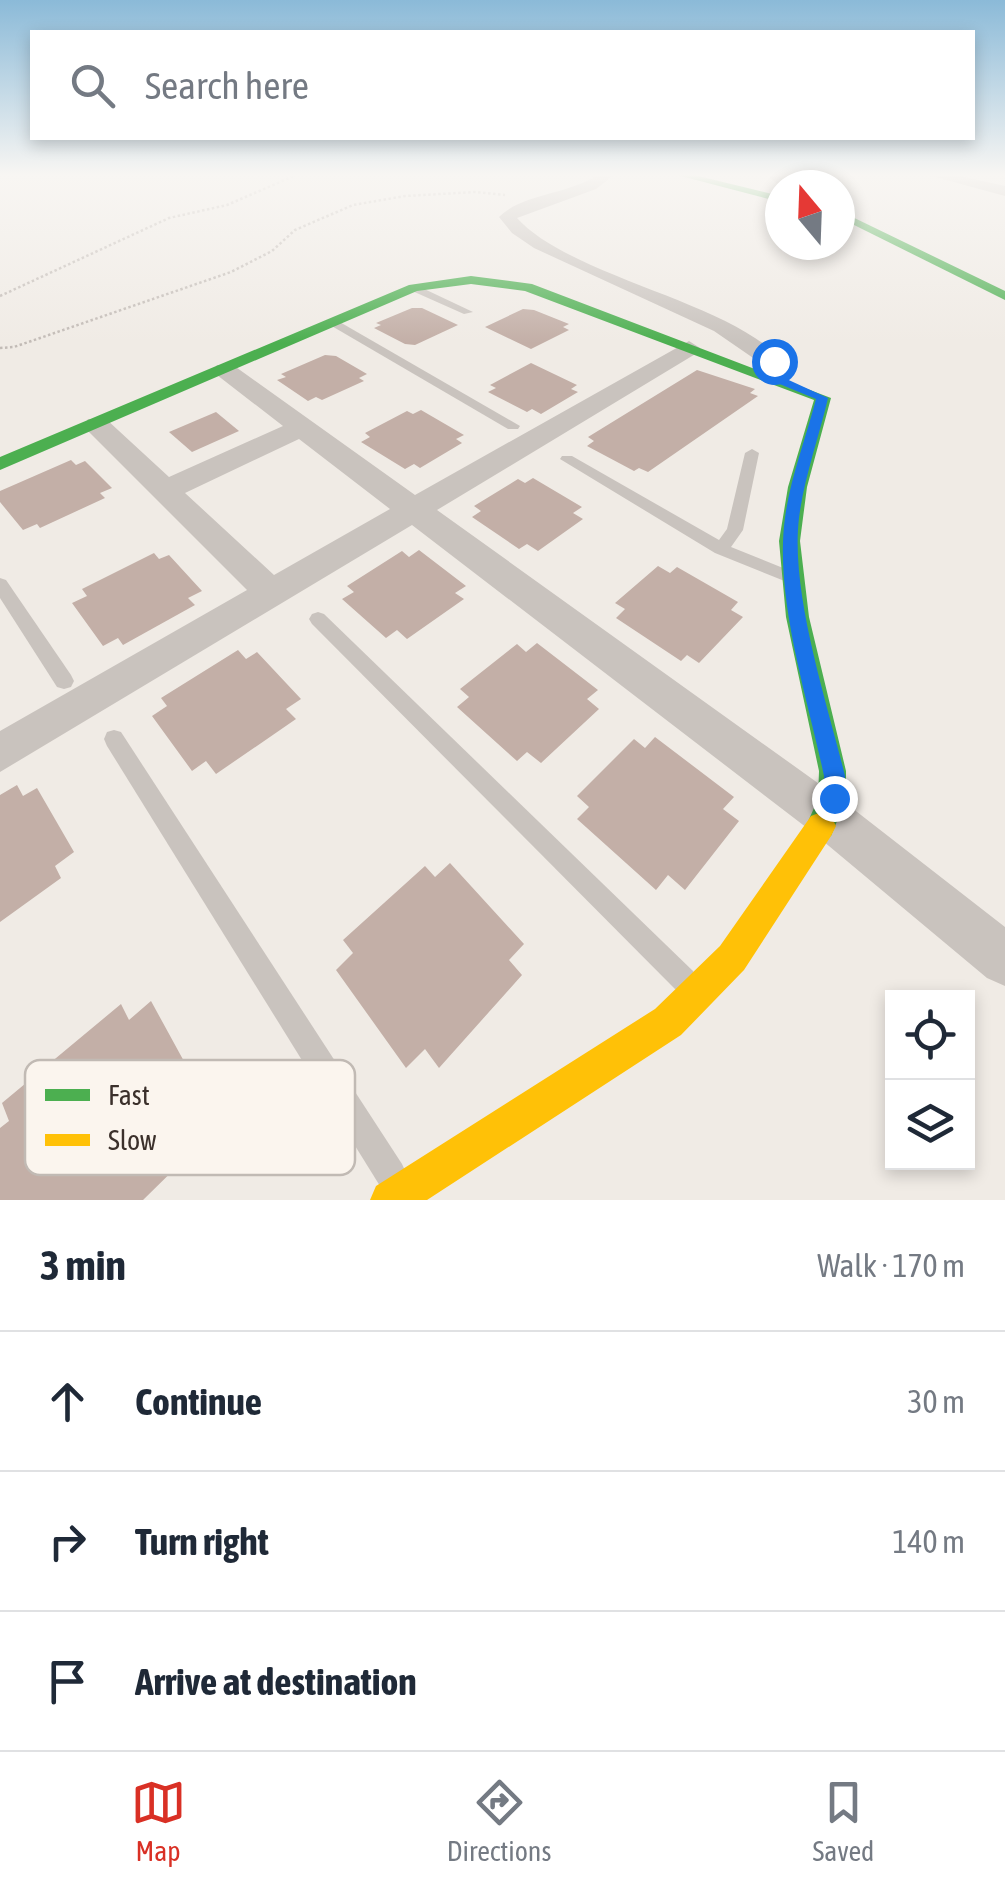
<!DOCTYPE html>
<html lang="en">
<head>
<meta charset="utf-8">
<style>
	body { margin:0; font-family:"Asap Condensed",sans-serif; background:#f2f2f3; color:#1f2937 }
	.controls { position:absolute; right:30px; bottom:30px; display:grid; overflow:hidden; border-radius:0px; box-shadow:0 5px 15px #0003 }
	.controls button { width:90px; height:90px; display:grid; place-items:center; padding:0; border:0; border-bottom:2px solid #e0e1e3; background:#fff; color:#1f2937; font:50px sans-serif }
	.compass { position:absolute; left:765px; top:170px; width:90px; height:90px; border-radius:50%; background:#fff; box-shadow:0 5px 15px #0003; rotate:341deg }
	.stop { position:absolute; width:30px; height:30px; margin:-22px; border:8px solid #1a73e8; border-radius:50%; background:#fff }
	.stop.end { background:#1a73e8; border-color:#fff; box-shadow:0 2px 10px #0008 }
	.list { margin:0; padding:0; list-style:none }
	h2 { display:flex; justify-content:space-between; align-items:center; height:130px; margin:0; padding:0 40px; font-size:42px }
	h2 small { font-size:32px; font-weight:400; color:#747a83 }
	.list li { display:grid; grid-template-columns:65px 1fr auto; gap:30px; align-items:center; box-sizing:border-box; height:140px; padding:0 40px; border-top:2px solid #e0e1e3 }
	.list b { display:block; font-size:38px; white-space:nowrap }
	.list em { font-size:32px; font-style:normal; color:#747a83 }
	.icon { flex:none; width:55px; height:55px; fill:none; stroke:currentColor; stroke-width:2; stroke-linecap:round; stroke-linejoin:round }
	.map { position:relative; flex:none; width:1005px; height:1200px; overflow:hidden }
	.search { position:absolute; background:#fff; box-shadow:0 5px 15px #0003; left:30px; right:30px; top:30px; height:110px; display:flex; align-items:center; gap:25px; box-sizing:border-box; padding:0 35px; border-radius:0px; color:#747a83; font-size:38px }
	.sheet { height:550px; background:#fff }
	nav { display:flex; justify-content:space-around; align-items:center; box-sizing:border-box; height:140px; border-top:2px solid #e0e1e3; background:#fff; font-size:28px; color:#747a83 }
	nav a { display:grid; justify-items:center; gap:5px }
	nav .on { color:#d93025 }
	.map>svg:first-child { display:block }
</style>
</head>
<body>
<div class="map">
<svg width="1005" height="1200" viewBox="0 0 1005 1200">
	<rect width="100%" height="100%" fill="#f0ebe5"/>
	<g fill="#c3afa7">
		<polygon points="412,308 422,308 458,325 415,345 405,344 374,328 381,325 376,323"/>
		<polygon points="523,309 534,310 569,324 563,327 569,330 531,349 485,327"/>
		<polygon points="325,355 336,356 367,374 359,378 364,381 322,400 316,397 308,401 277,380 286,377 281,374"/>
		<polygon points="531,363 577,385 571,389 578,392 541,414 532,409 527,412 488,392 496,388 490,385"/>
		<polygon points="697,370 755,389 750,393 758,396 648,472 639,468 634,471 587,446 594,441 588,437"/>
		<polygon points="421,410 464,435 456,439 462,443 420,468 414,464 405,469 361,442 370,437 365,433 407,411 413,414"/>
		<polygon points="216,412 239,431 192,452 169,432"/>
		<polygon points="71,460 76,465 85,461 112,488 100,493 105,498 40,528 37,524 23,530 0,502 0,491"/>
		<polygon points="533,478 582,507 573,513 583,519 538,551 527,544 519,549 472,517 481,511 474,506 518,479 525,483"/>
		<polygon points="419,550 466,586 455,593 464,599 407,639 397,630 386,638 342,599 354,592 347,586 402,551 409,557"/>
		<polygon points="154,553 159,559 169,555 202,591 188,598 195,605 123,645 118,638 103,646 72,603 87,596 82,589"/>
		<polygon points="658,566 670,573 677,567 738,602 731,610 743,617 699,663 687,655 681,661 616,618 625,609 615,603"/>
		<polygon points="537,643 598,690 587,699 599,709 541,763 527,752 517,761 457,707 469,697 460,689 517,644 526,652"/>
		<polygon points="238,650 246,659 257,652 301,699 286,709 296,719 216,774 206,761 192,771 152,716 167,706 161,698"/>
		<polygon points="655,737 734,797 723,809 739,821 685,890 668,875 656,890 577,819 589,807 577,796 634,739 645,748"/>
		<polygon points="17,785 23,796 37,788 74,852 55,866 61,878 0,922 0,795"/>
		<polygon points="450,863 524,944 509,960 522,975 439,1068 425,1049 406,1068 336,970 353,953 343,940 425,866 435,877"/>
		<polygon points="151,1001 209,1107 187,1128 197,1147 143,1200 0,1200 0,1128 9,1121 2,1103 121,1004 129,1020"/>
	</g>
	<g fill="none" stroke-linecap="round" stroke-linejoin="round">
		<g stroke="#c2bbb6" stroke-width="2.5" stroke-dasharray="2.5 2.5" stroke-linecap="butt">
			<polyline points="0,296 169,218 227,205 296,175"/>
			<polyline points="0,348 14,347 231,272 272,251 295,230 353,205 405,196 475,192 505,195"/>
		</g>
		<g fill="#c9c3be" fill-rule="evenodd">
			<polygon points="410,286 418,286 473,312 464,314 410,290"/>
			<polygon points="330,321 338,321 520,426 518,429 508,429 330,325"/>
			<polygon points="752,449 759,453 743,530 731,547 793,572 795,576 793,580 787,582 715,553 560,459 562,456 572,456 719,540 727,529 745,453"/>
			<polygon points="0,578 6,580 71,675 74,681 71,687 64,689 57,687 0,598"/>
			<polygon points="318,612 324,614 693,971 697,980 693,989 684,993 675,989 312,624 309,619 312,614"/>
			<polygon points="114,730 121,732 402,1164 407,1175 402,1186 391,1191 380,1186 107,746 104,739 107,732"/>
		</g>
		<g fill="#c9c3be" fill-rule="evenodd">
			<path d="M597,175H614L596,189L517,218C563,269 691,295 755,338C765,345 778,351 786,361L771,377H753L750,372L759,362L714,331L534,248L512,233L499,217C523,193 568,195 597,175Z"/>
			<polygon points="767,175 784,175 796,185 780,186"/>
			<polygon points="928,175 955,175 1005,186 1005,196"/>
			<path d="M689,341L700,348L697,353L437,510L843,801L1005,927V986L987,978L811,831L412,525L0,772V731L247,590L88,431L84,425L88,419H106L169,477L283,426L217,375L213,370L217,365H233L415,495ZM299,439L390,509L274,575L185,493Z"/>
		</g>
		<g fill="#4caf50" fill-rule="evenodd">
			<polygon points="677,175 694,175 780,196 780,202"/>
			<polygon points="840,211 1005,291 1005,300 840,218"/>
			<polygon points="471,276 532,284 831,398 807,487 800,541 809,617 846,771 846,799 831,836 821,840 811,836 806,826 818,799 819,771 786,617 779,541 788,487 814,400 525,291 471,284 417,291 0,470 0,457 409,285"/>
		</g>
		<polygon fill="#ffc107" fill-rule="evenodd" points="821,812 831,816 836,826 831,836 744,970 681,1035 427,1200 370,1200 376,1186 655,1009 720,946 811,816"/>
	</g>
	<linearGradient id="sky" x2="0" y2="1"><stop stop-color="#8bbad8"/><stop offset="0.51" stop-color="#f8f6f3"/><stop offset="1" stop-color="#f8f6f3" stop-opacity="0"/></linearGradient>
	<rect width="1005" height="343" fill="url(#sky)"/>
	<path fill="#1a73e8" d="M770,359L779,361L769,371L828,398C819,437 804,478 799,518C790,593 827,702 845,776L844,798L834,807L823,798L824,776C808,699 774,597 785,518C790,479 806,438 816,399L758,375Z"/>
	<rect x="25" y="1060" width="330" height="115" rx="15" fill="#fbf5ee" stroke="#c1bab4" stroke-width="2.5"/>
	<rect x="45" y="1089" width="45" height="12" fill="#4caf50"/>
	<rect x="45" y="1134" width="45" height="12" fill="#ffc107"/>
	<g font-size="28" fill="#3b302b">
		<text x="108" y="1105">Fast</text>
		<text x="108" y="1150">Slow</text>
	</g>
</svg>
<div class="controls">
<button><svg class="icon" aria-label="locate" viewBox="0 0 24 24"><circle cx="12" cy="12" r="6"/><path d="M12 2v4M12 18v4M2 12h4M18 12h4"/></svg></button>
<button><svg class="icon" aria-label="layers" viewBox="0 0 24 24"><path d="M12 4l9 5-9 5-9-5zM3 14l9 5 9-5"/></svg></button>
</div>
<svg class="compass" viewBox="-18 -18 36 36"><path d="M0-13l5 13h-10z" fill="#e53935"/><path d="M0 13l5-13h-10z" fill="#747a83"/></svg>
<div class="stop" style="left:774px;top:361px"></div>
<div class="stop end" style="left:834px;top:798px"></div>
<div class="search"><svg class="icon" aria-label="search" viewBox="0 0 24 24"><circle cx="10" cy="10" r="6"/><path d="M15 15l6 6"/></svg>Search here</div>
</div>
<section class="sheet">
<h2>3 min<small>Walk · 170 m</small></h2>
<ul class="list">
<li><svg class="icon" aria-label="ahead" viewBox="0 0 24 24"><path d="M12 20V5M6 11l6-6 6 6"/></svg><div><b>Continue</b></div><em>30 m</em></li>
<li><svg class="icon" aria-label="right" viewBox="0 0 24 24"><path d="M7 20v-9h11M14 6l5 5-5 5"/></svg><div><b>Turn right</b></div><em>140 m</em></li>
<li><svg class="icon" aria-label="arrive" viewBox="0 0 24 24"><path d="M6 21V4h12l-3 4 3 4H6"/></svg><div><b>Arrive at destination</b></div></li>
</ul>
</section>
<nav>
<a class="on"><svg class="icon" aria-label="map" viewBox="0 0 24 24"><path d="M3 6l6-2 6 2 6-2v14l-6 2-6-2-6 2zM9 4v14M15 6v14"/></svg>Map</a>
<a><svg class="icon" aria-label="directions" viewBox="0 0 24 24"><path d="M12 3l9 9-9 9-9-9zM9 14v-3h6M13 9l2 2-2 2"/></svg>Directions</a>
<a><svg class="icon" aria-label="saved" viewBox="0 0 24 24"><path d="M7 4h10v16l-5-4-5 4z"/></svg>Saved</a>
</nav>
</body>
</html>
